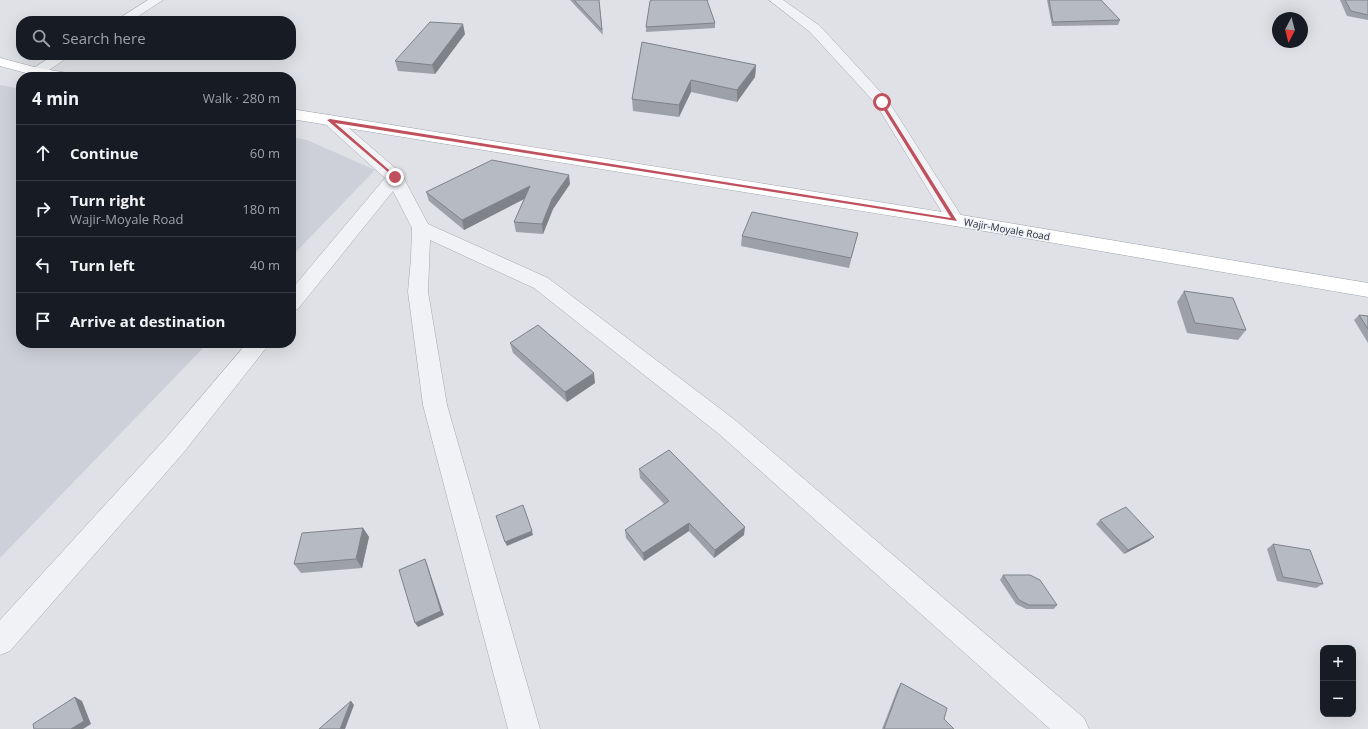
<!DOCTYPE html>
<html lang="en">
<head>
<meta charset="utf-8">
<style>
	body { margin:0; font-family:"Open Sans",sans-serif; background:#242831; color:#f1f3f6 }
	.controls { position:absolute; right:12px; bottom:12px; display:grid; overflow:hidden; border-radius:8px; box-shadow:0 4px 16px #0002 }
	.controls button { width:36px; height:36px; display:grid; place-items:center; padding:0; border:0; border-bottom:1px solid #363941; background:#171b24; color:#f1f3f6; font:20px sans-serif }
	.compass { position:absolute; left:1272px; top:12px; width:36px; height:36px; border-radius:50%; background:#171b24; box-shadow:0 4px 16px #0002; rotate:187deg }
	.stop { position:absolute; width:12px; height:12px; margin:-9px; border:3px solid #bf505d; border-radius:50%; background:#fff }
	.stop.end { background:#bf505d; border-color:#fff; box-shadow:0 1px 4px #0008 }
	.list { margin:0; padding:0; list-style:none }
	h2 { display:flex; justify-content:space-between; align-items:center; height:52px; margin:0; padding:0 16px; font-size:17px }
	h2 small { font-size:13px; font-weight:400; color:#9ea1a6 }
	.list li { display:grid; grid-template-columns:26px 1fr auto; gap:12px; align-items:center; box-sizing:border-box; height:56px; padding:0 16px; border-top:1px solid #363941 }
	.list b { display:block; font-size:15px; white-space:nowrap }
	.list p { margin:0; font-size:13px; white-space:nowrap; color:#9ea1a6 }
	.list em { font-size:13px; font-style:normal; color:#9ea1a6 }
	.icon { flex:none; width:22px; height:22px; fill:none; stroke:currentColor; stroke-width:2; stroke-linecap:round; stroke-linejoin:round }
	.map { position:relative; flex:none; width:1368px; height:729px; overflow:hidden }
	.search { position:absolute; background:#171b24; box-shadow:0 4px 16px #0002; left:16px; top:16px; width:280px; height:44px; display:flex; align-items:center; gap:10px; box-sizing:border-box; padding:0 14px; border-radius:16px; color:#9ea1a6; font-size:15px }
	.panel { position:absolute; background:#171b24; box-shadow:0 4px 16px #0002; left:16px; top:72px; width:280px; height:276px; border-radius:16px }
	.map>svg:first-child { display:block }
</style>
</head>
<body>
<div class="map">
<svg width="1368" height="729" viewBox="0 0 1368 729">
	<rect width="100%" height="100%" fill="#dfe1e6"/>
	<g fill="#cdd0d8">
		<polygon points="0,85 21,89 21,343 208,343 0,558"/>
		<polygon points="291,137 307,140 375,170 291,257"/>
	</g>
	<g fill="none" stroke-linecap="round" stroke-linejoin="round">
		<g stroke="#a5a8b0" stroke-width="1">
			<g id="minor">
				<polygon points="148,0 163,0 131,21 115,21"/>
				<polygon points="769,0 783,0 820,26 887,99 964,220 961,224 955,226 949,224 876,104 810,32"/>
				<polygon points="54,55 71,55 42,75 32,75 30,72 32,69"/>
				<polygon points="330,115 336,117 401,173 428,224 548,278 735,420 1084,718 1089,729 1050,729 719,434 534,288 430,240 428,292 447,405 540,729 508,729 423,405 408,292 411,258 412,228 393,191 298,309 291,311 291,290 385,178 324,123 322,120 324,117"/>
				<polygon points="247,343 270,343 184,452 10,651 0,655 0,620 166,438"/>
			</g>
		</g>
		<g stroke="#9fa6b1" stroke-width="1">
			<g id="major">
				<polygon points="0,58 38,68 74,74 76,77 41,77 0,66"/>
				<polygon points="291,109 955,214 1368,283 1368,297 955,226 291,119"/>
			</g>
		</g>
		<use href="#minor" fill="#f1f2f5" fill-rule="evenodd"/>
		<use href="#major" fill="#fff" fill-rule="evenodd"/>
	</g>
	<g fill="#9da1a7">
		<polygon points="570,0 599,0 603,35"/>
		<polygon points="652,0 709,0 707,1 715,23 715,28 646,32 646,27"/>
		<polygon points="1047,0 1101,0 1120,20 1118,25 1052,26"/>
		<polygon points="1340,0 1368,0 1368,20 1347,16"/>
		<polygon points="465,34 435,74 398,71 395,61"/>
		<polygon points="642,42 756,65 755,77 737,102 691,92 679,117 633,111 632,99"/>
		<polygon points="570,184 553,209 543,234 516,232 514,222 524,199 464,230 429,201 426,192"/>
		<polygon points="858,233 849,268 741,246 742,236"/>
		<polygon points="1184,291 1246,330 1238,340 1187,333 1177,302"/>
		<polygon points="1359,315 1368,316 1368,343 1354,320"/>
		<polygon points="510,343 595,383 567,402 513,353"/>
		<polygon points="639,469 744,535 714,558 689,531 644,561 626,538 625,530 664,504 640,478"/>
		<polygon points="1100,520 1149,541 1124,554 1096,524"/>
		<polygon points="363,528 369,537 362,568 301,573 294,564"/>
		<polygon points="1273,544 1323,584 1316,588 1277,581 1267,549"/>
		<polygon points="1003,575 1057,605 1054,609 1026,609 1016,604 1000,580"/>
		<polygon points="901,683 944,719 954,729 882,729 897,690"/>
	</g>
	<g fill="#7f8388">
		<polygon points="463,24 465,34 435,74 432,65"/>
		<polygon points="756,65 755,77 737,102 737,90"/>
		<polygon points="691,80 691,92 679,117 679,105"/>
		<polygon points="569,175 570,184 553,209 543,234 542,224 552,199"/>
		<polygon points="530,186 532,195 464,230 462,220"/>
		<polygon points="594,373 595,383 567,402 565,392"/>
		<polygon points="689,523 689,531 644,561 643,553"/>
		<polygon points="745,527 744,535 714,558 715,550"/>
		<polygon points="363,528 369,537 362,568 356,559"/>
		<polygon points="532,531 533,535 507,546 505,542"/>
		<polygon points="1154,537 1149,541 1124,554 1128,550"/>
		<polygon points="425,559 427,564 444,615 418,627 415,623"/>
		<polygon points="75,697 82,701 91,724 83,729 71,729"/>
		<polygon points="351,701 354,705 345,729 340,729"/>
	</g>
	<g fill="#b6bbc2" stroke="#7f8388">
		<polygon points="574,0 599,0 602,30"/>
		<polygon points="652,0 707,0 715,23 646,27 650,1"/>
		<polygon points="1049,0 1101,0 1120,20 1053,22"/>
		<polygon points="1345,0 1368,0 1368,15 1351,11"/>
		<polygon points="430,22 463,24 432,65 395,61"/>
		<polygon points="642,42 756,65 737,90 691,80 679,105 632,99"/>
		<polygon points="492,160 569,175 552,199 542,224 514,222 530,186 462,220 426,192"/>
		<polygon points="752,212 858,233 851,258 742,236"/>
		<polygon points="1184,291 1233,298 1246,330 1195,323"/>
		<polygon points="1359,315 1368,316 1368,329"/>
		<polygon points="538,325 594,373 565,392 510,343"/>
		<polygon points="669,450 745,527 715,550 689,523 643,553 625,530 669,501 639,469"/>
		<polygon points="523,505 532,531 505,542 496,516"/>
		<polygon points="1126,507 1154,537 1128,550 1100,520"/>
		<polygon points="363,528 356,559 294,564 302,533"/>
		<polygon points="1273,544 1310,550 1323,584 1283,577"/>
		<polygon points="425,559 441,611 415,623 399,570"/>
		<polygon points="1003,575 1030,575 1040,580 1057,605 1029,605 1019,600"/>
		<polygon points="901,683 947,708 944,719 954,729 884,729"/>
		<polygon points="75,697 84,721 71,729 34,729 33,724"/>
		<polygon points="351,701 340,729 319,729"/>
	</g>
	<polygon fill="#bf505d" points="882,101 957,221 335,123 396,176 395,178 327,120 330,119 951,218 879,102"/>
	<g text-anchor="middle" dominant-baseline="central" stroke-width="3" stroke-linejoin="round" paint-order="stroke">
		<g font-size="10" fill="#292f3c" stroke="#eef0f4">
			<text transform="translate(1007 229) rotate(10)">Wajir-Moyale Road</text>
		</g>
	</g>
</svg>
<div class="controls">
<button>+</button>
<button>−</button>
</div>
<svg class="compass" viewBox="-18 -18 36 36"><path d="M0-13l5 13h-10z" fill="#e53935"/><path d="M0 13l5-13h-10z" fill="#9ea1a6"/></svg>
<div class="stop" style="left:882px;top:102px"></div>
<div class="stop end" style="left:395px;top:177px"></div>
<div class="search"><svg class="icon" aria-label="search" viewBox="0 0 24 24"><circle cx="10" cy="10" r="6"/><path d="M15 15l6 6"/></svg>Search here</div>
<section class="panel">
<h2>4 min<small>Walk · 280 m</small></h2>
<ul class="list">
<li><svg class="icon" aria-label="ahead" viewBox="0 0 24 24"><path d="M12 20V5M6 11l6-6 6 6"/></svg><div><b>Continue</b></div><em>60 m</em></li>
<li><svg class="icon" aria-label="right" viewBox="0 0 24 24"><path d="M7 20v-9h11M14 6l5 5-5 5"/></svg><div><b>Turn right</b><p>Wajir-Moyale Road</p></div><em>180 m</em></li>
<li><svg class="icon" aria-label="left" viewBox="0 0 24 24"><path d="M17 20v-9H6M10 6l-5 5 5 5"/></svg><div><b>Turn left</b></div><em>40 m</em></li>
<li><svg class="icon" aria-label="arrive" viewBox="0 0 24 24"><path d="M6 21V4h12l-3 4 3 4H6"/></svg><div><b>Arrive at destination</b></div></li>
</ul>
</section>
</div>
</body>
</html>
